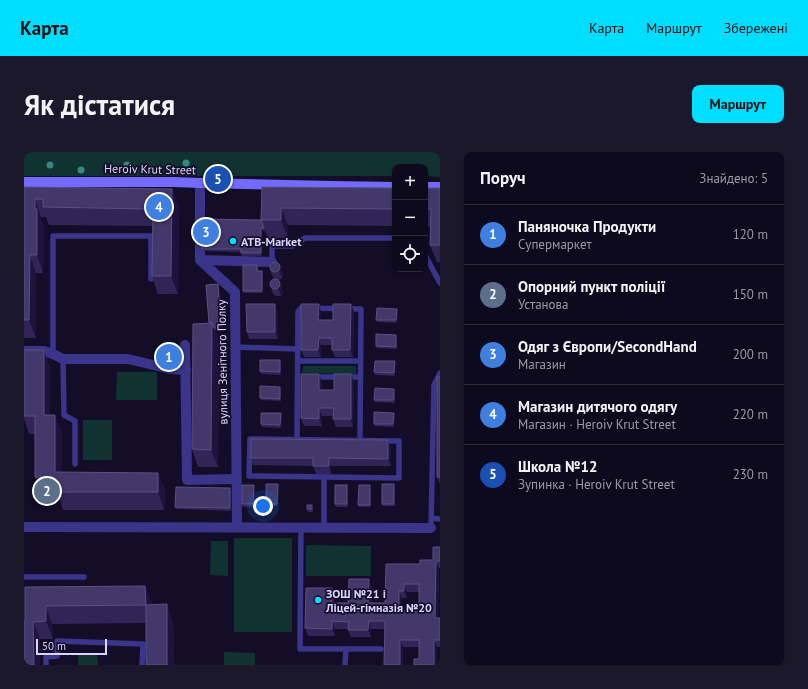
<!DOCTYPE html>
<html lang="uk">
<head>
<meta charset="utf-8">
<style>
	body { margin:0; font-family:"PT Sans",sans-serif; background:#1c182b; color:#f1f3f6 }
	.controls { position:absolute; right:12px; top:12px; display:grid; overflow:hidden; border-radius:8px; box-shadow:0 1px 3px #0004 }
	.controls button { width:36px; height:36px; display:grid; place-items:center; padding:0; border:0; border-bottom:1px solid #2e2b3c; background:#0e0a1e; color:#f1f3f6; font:20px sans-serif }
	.scale { position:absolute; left:12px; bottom:10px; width:71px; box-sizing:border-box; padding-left:4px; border:2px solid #dad4ff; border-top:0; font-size:11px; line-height:14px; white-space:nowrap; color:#dad4ff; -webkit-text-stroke:3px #130d28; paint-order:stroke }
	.you { position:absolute; left:239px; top:354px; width:14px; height:14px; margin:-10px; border:3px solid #fff; border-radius:50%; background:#1a73e8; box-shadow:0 0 0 6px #1a73e833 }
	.badge { display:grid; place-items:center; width:26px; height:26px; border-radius:50%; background:#00deff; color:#fff; font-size:13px; font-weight:700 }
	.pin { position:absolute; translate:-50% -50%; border:2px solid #fff; box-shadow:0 1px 4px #0006 }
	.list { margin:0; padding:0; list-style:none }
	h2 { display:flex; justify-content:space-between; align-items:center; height:52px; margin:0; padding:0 16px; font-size:17px }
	h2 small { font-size:13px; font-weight:400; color:#9b9aa4 }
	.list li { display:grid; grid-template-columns:26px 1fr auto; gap:12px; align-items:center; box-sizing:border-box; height:60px; padding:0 16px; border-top:1px solid #2e2b3c }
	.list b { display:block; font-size:15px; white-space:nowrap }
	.list p { margin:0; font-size:13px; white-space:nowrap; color:#9b9aa4 }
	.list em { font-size:13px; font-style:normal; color:#9b9aa4 }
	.icon { flex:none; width:22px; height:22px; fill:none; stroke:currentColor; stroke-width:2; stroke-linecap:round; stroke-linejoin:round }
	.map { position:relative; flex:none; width:416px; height:513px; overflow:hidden; border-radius:8px }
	header { display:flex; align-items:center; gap:24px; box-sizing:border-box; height:56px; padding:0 20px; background:#00deff; color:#111 }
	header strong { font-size:19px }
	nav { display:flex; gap:22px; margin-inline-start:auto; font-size:14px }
	.intro { display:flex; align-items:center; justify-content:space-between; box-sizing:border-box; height:96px; padding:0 24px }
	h1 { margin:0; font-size:28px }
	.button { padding:10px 18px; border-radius:8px; background:#00deff; color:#111; font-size:14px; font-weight:700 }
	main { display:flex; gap:24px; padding:0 24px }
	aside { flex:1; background:#0e0a1e; border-radius:8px; box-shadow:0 1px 3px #0004 }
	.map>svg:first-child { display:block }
</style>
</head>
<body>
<header>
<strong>Карта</strong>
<nav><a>Карта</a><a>Маршрут</a><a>Збережені</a></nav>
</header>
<div class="intro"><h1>Як дістатися</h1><a class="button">Маршрут</a></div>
<main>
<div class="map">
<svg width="416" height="513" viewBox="0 0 416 513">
	<rect width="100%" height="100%" fill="#130d28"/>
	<g fill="#103332">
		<polygon points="0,0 416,0 416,25 401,24 401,15 371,15 371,24 0,24"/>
		<polygon points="279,214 332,214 332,222 278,221"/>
		<polygon points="93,220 133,220 133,248 92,248"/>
		<rect x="59" y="268" width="29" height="40"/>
		<rect x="210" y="386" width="58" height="94"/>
		<polygon points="187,389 204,389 204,424 186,423"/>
		<polygon points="282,393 347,394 347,424 282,424"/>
		<polygon points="200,500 231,501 231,513 200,513"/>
		<polygon points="73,502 74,513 54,513 54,503"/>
	</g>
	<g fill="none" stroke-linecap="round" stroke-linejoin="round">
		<g stroke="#3a348b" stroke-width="5.5">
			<polyline points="371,74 371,86"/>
			<polyline points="401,103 416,131"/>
			<polyline points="248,110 248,94 269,94 281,86 371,86"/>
			<polyline points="211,195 274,197"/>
			<polyline points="29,202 29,84 127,84 127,127"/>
			<polyline points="39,207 40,263 51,269 51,312"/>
			<polyline points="274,209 336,209"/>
			<polyline points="289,225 336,225"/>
			<polygon points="226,287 375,289 375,326 225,324"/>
			<polyline points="273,287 274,160 277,156 337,157 336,288"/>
			<polyline points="408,366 416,367"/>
			<polyline points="277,376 276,497 357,497"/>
			<polyline points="300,376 300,325"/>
			<polyline points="407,376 410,233 416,221"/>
			<polyline points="0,425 60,425"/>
			<polyline points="22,513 22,505 33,504 33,489 119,492 118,513"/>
			<polyline points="321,513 322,497"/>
		</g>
		<g stroke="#3a348b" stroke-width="10">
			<polyline points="176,31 176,108 211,140 213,375"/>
			<polyline points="176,108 248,110"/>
			<polyline points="161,193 163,328 213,327"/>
			<polyline points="0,199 20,199 29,202 39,207 104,207 146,217 162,218"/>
			<polyline points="0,375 407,376"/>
		</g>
		<g stroke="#736bff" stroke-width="10">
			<polyline points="0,30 150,30 176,31 308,34 371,35"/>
			<polyline points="401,35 416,35"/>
		</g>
	</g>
	<g fill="#378781">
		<circle cx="162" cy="11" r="3.5"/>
		<circle cx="26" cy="13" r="3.5"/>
		<circle cx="103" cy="13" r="3.5"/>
		<circle cx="57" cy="18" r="3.5"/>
	</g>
	<g fill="#312558" fill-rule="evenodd">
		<polygon points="0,35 155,54 154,142 134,142 128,124 128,74 25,73 22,65 17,65 17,68 20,75 19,121 12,121 12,186 0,186"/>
		<polygon points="238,35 371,36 371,74 264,73 264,86 244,86 241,79 238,78 238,104 218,104 217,100 179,99 178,97 237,68"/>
		<polygon points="401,36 416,36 416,110 413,110 406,93 407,75 401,75"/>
		<polygon points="233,113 234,116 234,119 239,122 239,141 219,141 219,139"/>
		<polygon points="246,113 259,121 258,126 255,128 259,141 257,144 252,144 249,142 247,135 250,127 249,125 246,118"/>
		<polygon points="194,132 195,135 198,178 191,179 195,189 194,315 174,315 168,297 185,171"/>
		<polygon points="374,159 373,171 353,170 352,168"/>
		<polygon points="254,160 254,187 225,187 223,180"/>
		<polygon points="297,160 297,168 309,168 330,160 329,205 311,205 308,198 308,193 297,193 297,205 280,205 277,198"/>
		<polygon points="372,183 373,186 373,197 353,196 352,194"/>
		<polygon points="0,198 20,198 26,216 26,263 38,281 37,320 134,321 141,338 140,358 39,358 36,348 26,348 24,342 18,342 11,325 11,282 5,282 0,267"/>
		<polygon points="257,211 257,223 237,222 236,219"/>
		<polygon points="371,212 371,224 351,223 350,220"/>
		<polygon points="416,225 416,332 413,325"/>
		<polygon points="298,230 298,238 310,238 330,230 329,275 312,275 309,267 310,264 298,264 298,274 280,274 277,266"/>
		<polygon points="257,237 257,249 237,248 236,246"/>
		<polygon points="370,237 371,239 371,251 351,250 350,248"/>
		<polygon points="370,261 371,263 370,275 351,274 350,272"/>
		<polygon points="258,264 257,276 238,275 237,272"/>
		<polygon points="364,288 367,296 367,314 307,314 307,322 292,322 289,314 229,313 227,306"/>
		<polygon points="254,332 255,335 254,354 243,354 242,352"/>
		<polygon points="230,333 231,335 230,355 219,355 218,352"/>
		<polygon points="323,333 324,335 324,355 312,355 311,352"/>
		<polygon points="371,335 371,354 359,354 358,352"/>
		<polygon points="347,336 347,355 335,355 334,353"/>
		<polygon points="207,339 207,359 152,357 151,355"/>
		<polygon points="288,353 288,356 289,360 284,360 283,357"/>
		<path d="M416,395V416H415L414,466H416V495H413L395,507V495H379V513H360L361,477H347V485H327L324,477H311V484H284L281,476L308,436L311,443V451H324L347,434V451H361L396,412L409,408ZM383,440H395V459H378V446H383Z"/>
		<polygon points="1,435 128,451 128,453 149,470 150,513 122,513 122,471 28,472 29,487 16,487 16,513 0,513 1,470"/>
	</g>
	<g fill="#1d143d">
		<polygon points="148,37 155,54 154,142 147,124"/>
		<polygon points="11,47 17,65 17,68 20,75 19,121 13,103 11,57"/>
		<polygon points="125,53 132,71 132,74 125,57"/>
		<polygon points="257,56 264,73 264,86 257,68"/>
		<polygon points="237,76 238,78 238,104 237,101"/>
		<polygon points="6,103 12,121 12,186 5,168"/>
		<polygon points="256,114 259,121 258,126 255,119"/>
		<polygon points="238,119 239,122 239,141 238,139"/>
		<polygon points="255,128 259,141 257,144 254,136"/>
		<polygon points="194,132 195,135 198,178 197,176"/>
		<polygon points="251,152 254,160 254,187 251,180"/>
		<polygon points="295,152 297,160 297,176 294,168"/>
		<polygon points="327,152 330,160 329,205 326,198"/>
		<polygon points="373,157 374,159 373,171 372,168"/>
		<polygon points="188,171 195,189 194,315 187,298"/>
		<polygon points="372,183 373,186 373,197 372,195"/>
		<polygon points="295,186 297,193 297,205 294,198"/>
		<polygon points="20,198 26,216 26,281 20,263"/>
		<polygon points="256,208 257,211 257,223 256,220"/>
		<polygon points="371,209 371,224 370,221"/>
		<polygon points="295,222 298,230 298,246 295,238"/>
		<polygon points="327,222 330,230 329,275 327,267"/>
		<polygon points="256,235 257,237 257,249 256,247"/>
		<polygon points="370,237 371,239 371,251 370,248"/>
		<polygon points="295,256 298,264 298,274 295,267"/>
		<polygon points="257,261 258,264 257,276 256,273"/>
		<polygon points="370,261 371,263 370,275 369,272"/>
		<polygon points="31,263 38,281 37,338 31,320"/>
		<polygon points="364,288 367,296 367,314 364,307"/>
		<polygon points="305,306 307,314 307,322 305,314"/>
		<polygon points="134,321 141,338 140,358 134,340"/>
		<polygon points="254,332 255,335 254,354 253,352"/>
		<polygon points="370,332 371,335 371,354 370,352"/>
		<polygon points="230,333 231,335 230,355 229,352"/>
		<polygon points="323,333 324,335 324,355 323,352"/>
		<polygon points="346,333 347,336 347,355 346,353"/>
		<polygon points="206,336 207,339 207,359 206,356"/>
		<polygon points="412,409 415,416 414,474 411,466"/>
		<polygon points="345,427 347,434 347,458 344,451"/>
		<polygon points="380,432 383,440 383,446 380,439"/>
		<polygon points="121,434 128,451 128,470 122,453"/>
		<polygon points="308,436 311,443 311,459 308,451"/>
		<polygon points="375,439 378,446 378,466 375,459"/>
		<polygon points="143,452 149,470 150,513 143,513"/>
		<polygon points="22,454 28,472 29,487 22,469"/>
		<polygon points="308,469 311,477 311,484 308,477"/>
		<polygon points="345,469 347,477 347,485 344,478"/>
		<polygon points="9,470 16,487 16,513 10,513"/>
		<polygon points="376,488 379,495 379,513 376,513"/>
		<polygon points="410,488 413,495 413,513 410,513"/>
	</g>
	<g fill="#43386a" stroke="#5b5081" fill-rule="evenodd">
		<polygon points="0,35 148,37 147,124 128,124 129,62 136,62 136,53 125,53 125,57 19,55 19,47 11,47 11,57 13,57 13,103 6,103 5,168 0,168"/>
		<polygon points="238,35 371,36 371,57 257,56 257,68 237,68"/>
		<polygon points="401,36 416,36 416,93 406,93 407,57 401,57"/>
		<polygon points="179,67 237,68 240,76 237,76 237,101 217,101 217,97 178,97"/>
		<circle cx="251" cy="115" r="5"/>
		<polygon points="219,113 233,113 233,119 238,119 238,139 219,139"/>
		<circle cx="251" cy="132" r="5"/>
		<polygon points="194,132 197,176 190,176 188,171 185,171 182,133"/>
		<polygon points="222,152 251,152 251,180 223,180"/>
		<polygon points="277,152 295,152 294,168 309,168 309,152 327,152 326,198 308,198 308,186 295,186 294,198 277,198"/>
		<polygon points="353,156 373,157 372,168 352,168"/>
		<polygon points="188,171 187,298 168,297 169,172"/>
		<polygon points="352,182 372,183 372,195 352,194"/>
		<polygon points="0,198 20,198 20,263 31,263 31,320 134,321 134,340 33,340 33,330 19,330 19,325 11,325 11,264 0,264"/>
		<polygon points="236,208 256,208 256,220 236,219"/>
		<polygon points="351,209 371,209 370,221 350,220"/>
		<polygon points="277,222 295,222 295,238 310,238 310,222 327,222 327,267 309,267 310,256 295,256 295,267 277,266"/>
		<rect x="413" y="225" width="3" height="100"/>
		<polygon points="236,234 256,235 256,247 236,246"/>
		<polygon points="351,236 370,237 370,248 350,248"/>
		<polygon points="350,260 370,261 369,272 350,272"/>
		<polygon points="237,261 257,261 256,273 237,272"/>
		<polygon points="227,287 364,288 364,307 305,306 305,314 289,314 289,306 227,306"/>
		<polygon points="242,332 254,332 253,352 242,352"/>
		<rect x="358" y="332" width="12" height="20"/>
		<polygon points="218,333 230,333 229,352 218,352"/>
		<rect x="311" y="333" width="12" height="19"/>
		<polygon points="335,333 346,333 346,353 334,353"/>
		<polygon points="152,335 206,336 206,356 151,355"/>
		<rect x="283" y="353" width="5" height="4"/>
		<path d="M409,395H416V409H412L411,466H416V488H410V513H390V507H395V488H376V513H360L361,469H345L344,478H324L325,470L308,469V477L281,476L282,436H308V451H324L325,427H345L344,451H361L362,412H396V408H409ZM380,432H395V459H375V439H380Z"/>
		<polygon points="121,434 122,453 143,452 143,513 122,513 122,453 22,454 22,469 9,470 10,513 0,513 0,470 1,470 1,435"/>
	</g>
	<g fill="#00deff" stroke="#130d28" stroke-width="1.5">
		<circle cx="209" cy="89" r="4"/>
		<circle cx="294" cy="448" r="4"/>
	</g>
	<g text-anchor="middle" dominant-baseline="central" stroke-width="3.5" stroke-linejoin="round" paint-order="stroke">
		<g font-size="12" fill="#dad4ff" stroke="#130d28">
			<text transform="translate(126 17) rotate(1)">Heroiv Krut Street</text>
			<text transform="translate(198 210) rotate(-91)">вулиця Зенітного Полку</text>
		</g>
		<g font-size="12" font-weight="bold" fill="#dad4ff" stroke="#130d28" text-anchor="start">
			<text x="217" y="89">ATB-Market</text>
			<text x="302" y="441">ЗОШ №21 і<tspan x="302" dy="14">Ліцей-гімназія №20</tspan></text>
		</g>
	</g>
</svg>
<div class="controls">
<button>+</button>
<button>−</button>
<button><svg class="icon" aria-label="locate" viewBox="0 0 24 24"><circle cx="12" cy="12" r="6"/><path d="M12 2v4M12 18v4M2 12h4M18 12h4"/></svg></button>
</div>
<div class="scale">50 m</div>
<div class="you"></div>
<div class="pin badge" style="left:145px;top:205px;background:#3f7fe0">1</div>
<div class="pin badge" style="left:23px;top:339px;background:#5c6f8a">2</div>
<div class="pin badge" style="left:182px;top:80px;background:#3f7fe0">3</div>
<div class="pin badge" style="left:135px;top:55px;background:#3f7fe0">4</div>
<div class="pin badge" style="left:194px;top:27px;background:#1a4fb4">5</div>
</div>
<aside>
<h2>Поруч<small>Знайдено: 5</small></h2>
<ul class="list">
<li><span class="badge" style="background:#3f7fe0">1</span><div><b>Паняночка Продукти</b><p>Супермаркет</p></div><em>120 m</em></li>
<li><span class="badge" style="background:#5c6f8a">2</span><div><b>Опорний пункт поліції</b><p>Установа</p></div><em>150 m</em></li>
<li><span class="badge" style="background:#3f7fe0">3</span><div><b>Одяг з Європи/SecondHand</b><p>Магазин</p></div><em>200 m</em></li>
<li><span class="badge" style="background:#3f7fe0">4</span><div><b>Магазин дитячого одягу</b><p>Магазин · Heroiv Krut Street</p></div><em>220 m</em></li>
<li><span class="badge" style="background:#1a4fb4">5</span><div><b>Школа №12</b><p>Зупинка · Heroiv Krut Street</p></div><em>230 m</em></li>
</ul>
</aside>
</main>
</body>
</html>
